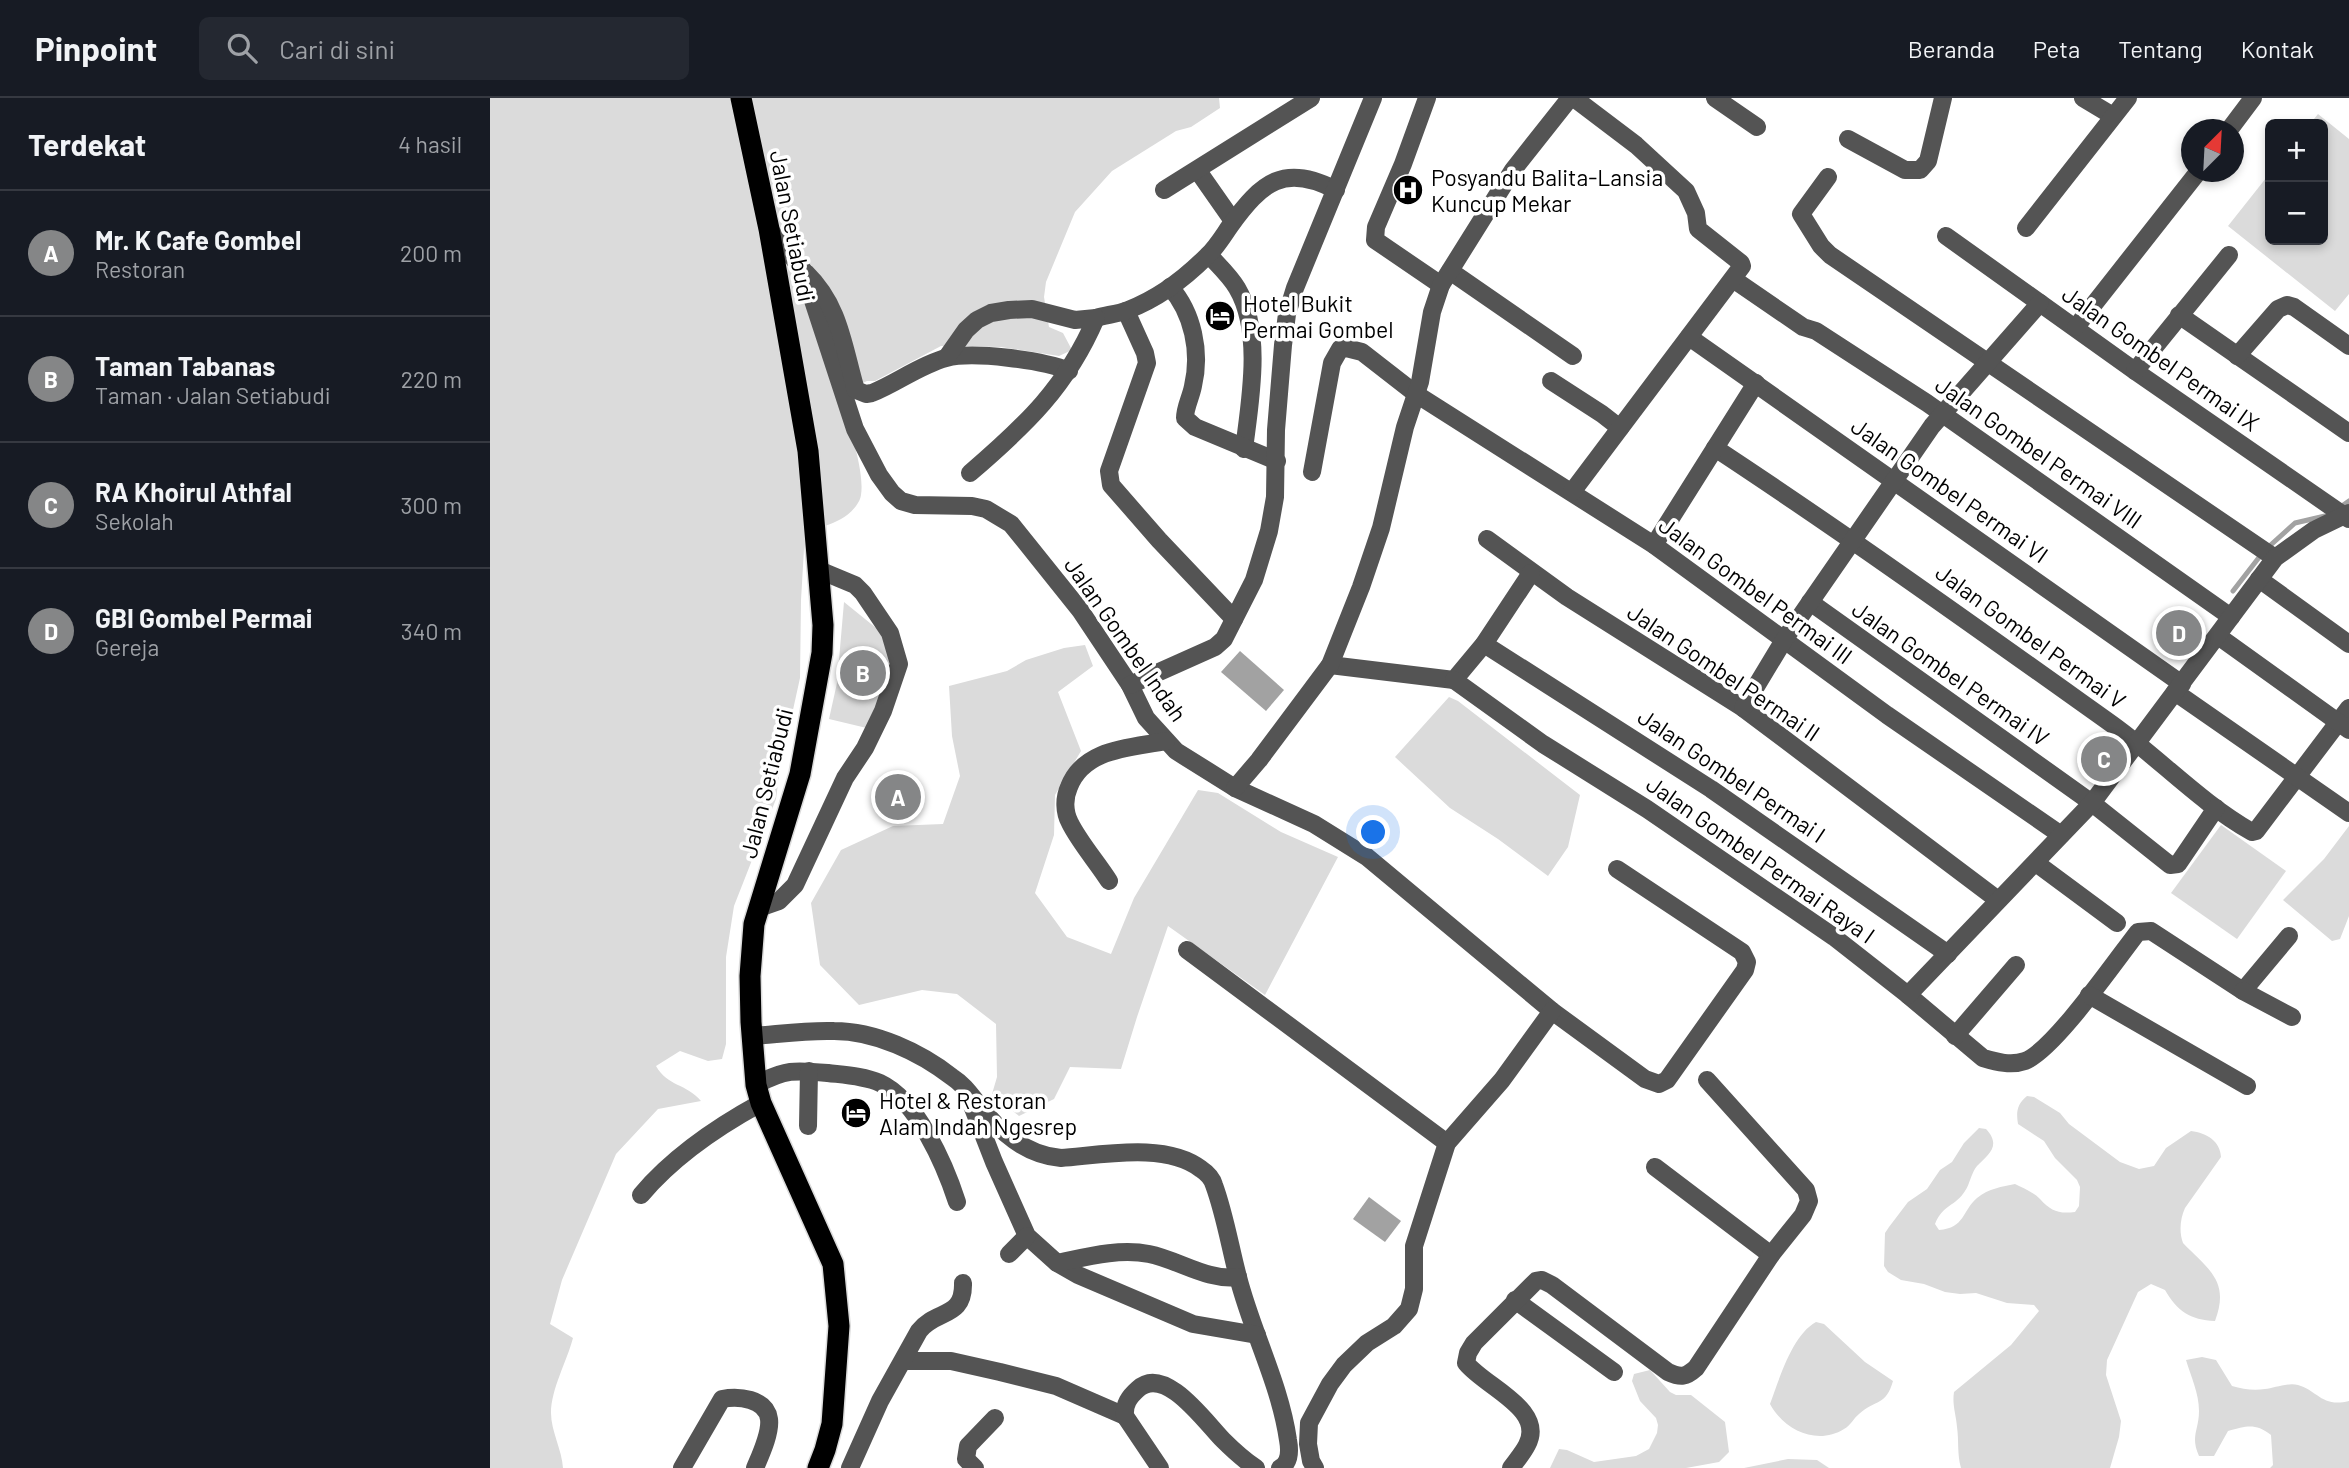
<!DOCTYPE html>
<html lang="id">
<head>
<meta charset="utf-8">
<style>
	body { margin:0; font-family:Barlow,sans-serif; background:#242831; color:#f1f3f6 }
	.controls { position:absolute; right:21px; top:21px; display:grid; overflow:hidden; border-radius:10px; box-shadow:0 4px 10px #0003 }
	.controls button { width:63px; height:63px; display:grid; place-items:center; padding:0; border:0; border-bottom:2px solid #363941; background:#171b24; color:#f1f3f6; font:35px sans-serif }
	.compass { position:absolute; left:1691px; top:21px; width:63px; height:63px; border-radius:50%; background:#171b24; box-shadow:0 4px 10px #0003; rotate:24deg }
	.you { position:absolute; left:884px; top:735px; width:24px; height:24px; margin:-18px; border:5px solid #fff; border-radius:50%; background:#1a73e8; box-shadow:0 0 0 10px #1a73e833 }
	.badge { display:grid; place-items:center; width:46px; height:46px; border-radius:50%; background:#858687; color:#fff; font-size:23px; font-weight:700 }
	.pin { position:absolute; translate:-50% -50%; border:4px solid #fff; box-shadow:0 2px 7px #0006 }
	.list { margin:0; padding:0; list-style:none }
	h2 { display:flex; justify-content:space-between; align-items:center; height:91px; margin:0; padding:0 28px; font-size:30px }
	h2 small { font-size:23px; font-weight:400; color:#9ea1a6 }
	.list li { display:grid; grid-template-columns:46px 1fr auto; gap:21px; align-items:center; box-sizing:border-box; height:126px; padding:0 28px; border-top:2px solid #363941 }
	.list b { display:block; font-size:26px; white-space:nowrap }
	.list p { margin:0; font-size:23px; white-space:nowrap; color:#9ea1a6 }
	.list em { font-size:23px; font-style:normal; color:#9ea1a6 }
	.icon { flex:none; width:38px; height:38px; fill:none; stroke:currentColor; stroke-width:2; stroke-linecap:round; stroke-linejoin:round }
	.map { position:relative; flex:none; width:1859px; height:1370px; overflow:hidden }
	header { display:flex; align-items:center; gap:42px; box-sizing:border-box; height:98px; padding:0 35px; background:#171b24; border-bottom:2px solid #363941 }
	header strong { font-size:33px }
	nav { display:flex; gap:38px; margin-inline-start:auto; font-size:24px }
	.search { width:490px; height:63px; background:#242831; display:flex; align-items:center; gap:18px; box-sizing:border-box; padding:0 24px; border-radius:10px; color:#9ea1a6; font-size:26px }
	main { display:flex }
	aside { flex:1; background:#171b24 }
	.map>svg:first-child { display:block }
</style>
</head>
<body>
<header>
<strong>Pinpoint</strong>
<div class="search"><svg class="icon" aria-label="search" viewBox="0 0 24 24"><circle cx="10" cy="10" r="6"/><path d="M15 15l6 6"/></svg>Cari di sini</div>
<nav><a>Beranda</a><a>Peta</a><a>Tentang</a><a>Kontak</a></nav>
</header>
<main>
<aside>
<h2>Terdekat<small>4 hasil</small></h2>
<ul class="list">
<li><span class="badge">A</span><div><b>Mr. K Cafe Gombel</b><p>Restoran</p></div><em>200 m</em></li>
<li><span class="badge">B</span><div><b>Taman Tabanas</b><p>Taman · Jalan Setiabudi</p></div><em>220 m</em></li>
<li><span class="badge">C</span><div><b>RA Khoirul Athfal</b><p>Sekolah</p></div><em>300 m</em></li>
<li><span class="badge">D</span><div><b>GBI Gombel Permai</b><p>Gereja</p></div><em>340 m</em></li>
</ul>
</aside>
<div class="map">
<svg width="1859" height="1370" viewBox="0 0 1859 1370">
	<rect width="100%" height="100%" fill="#fff"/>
	<g fill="#dbdbdb">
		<path d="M0,0H729L730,10L701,29L686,33L622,73L585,114L556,184L554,199L559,229L573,235L582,252L569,258L511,249L451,248L385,283H377L348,296C357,321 375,371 371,397C370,406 359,417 351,421C341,427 327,430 315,434L311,502L310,580L290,671L286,701L244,808L236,859V946L232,961L218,963L190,953L166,968C178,989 196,985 211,1003L168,1011L126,1056L72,1182L60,1226L83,1240C77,1263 61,1291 61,1315C61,1333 72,1352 73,1370H0Z"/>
		<polygon points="1828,16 1859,41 1859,196 1845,213 1738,128 1780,75 1780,142 1833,142 1833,26 1820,26"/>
		<polygon points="354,504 396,538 400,565 385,632 339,621 347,585"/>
		<polygon points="595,547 603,568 568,594 591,653 565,697 564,737 545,795 577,839 621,856 644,800 708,692 728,695 791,734 848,759 775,897 678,828 647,919 631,971 580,969 564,1001 529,1018 502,996 507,979 506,926 467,896 432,892 369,907 330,867 321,805 351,752 403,728 453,726 470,678 462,638 459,588 517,573 536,562 574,550"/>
		<polygon points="959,599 968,603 1090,697 1078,749 1058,778 1008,741 960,710 905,659"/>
		<polygon points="1731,727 1796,773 1747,841 1681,795"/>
		<polygon points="1859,728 1859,818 1850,841 1842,843 1793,802 1834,761"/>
		<path d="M1537,998L1544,999L1570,1015L1579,1026L1630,1064L1649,1071L1664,1068L1676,1050L1701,1033C1717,1035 1730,1043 1731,1059L1695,1110C1690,1121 1689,1134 1693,1145C1719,1172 1740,1183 1725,1223C1700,1222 1687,1213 1675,1192L1661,1186L1648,1194L1617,1262L1616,1277L1631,1323L1629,1339L1620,1370H1471C1467,1356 1469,1343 1467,1329C1466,1316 1462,1307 1464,1294L1521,1247L1549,1213L1544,1207L1517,1205L1486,1195L1470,1196L1455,1194L1434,1186L1411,1182L1398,1174L1394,1168L1395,1135L1399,1129L1418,1104L1437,1091L1450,1072L1462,1064L1474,1045L1489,1030L1496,1031C1512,1048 1498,1057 1487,1068C1481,1075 1480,1086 1475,1093C1465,1109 1453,1106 1445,1126L1449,1132C1475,1130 1472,1113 1487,1100C1499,1090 1512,1089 1525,1086C1533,1090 1545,1095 1550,1101C1561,1113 1568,1116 1585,1114L1589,1108L1590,1089L1587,1082L1565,1060L1554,1043L1528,1026C1526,1014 1527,1006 1537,998Z"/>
		<path d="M1326,1224L1334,1226L1375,1264L1403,1283C1396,1308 1386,1301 1369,1316C1364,1320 1360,1328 1354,1331C1327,1348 1294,1332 1280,1306C1289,1282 1302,1237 1326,1224Z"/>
		<path d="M1712,1259L1726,1262L1742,1288C1753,1291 1763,1293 1775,1291C1784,1290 1799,1284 1808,1287C1827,1292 1832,1310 1859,1303V1370H1780L1783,1367L1781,1337C1765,1325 1757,1328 1738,1333L1724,1358H1709C1700,1338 1709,1332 1709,1313C1709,1295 1701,1279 1696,1262Z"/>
		<polygon points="1160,1272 1180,1294 1186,1297 1201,1297 1235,1324 1239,1354 1229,1364 1196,1370 1060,1370 1069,1351 1077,1352 1104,1364 1146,1358 1159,1351 1167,1335 1168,1327 1166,1320 1150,1303 1142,1283 1144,1276"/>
		<polygon points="1298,1361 1327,1362 1339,1370 1254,1370"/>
	</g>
	<g fill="#a2a2a2">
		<polygon points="750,553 794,592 776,613 731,574"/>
		<polygon points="879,1099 911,1123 895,1144 863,1121"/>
	</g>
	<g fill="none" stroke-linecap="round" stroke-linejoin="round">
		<g stroke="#a2a2a2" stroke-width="5">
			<polyline points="1849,410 1859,403"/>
			<polyline points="1743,493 1774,453 1805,425 1835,418"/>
		</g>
		<g stroke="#dbdbdb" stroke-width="24">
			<polyline id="highway" points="251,0 279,131 318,353 333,527 332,555 310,676 264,826 260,878 261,924 266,987 271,1005 343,1166 349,1228 342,1326 335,1352 328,1370"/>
		</g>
		<g stroke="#545454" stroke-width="18">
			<polyline points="937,0 913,66 886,129 885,142 951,187"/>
			<polyline points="1225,0 1267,29"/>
			<polyline points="1593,0 1623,18"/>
			<polyline points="1739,32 1763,0"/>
			<polyline points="1358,41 1415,72 1430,72 1438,63 1453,0"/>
			<polyline points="708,73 743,123"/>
			<polyline points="1338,79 1311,116 1331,148 1340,157 1785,460"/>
			<polyline points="674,92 821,0"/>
			<polyline points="1536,130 1638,0"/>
			<polyline points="279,131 313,172 365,331 389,377 402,395 411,403 425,407 482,408 496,411 521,426 590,512 640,587 656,620 686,653 745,690 824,726 877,759 1062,913 1155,981 1169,986 1177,982 1255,872 1257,864 1252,854 1127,771"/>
			<polyline points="1456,138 1645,273 1859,421"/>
			<path d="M719,157C728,167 740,178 747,190C773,234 760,303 754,351"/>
			<polyline points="960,173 1083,258"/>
			<path d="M316,175C350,208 353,248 366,292L376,296L382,295C407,285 430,267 456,260C483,253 553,262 579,273"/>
			<polyline points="1243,181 1313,229 1326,233 1437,305 1741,519"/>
			<path d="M680,189C703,215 711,254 703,288C701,299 695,309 695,320L705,329L787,363"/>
			<polyline points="636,213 655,255 657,265 619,373 621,387 669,442 744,521"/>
			<polyline points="1689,217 1859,335"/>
			<path d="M606,220C616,217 628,216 638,212C667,201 695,180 717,158C726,150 733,138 740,128C772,84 794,65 846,92"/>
			<polyline points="1586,229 1708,74"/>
			<polyline points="1199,239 1692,586"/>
			<polyline points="1747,258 1788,211 1797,207 1804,209 1859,248"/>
			<path d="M457,259L476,232L487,222L501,215L519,212L542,211L585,222L606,220C577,288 536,327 480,375"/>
			<polyline points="1645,273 1739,157"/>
			<polyline points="1061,283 1112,316 1130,330"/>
			<path d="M1225,350C1360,439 1491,533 1623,627C1670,661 1711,705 1762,734L1766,733L1859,610"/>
			<polyline points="822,374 842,265 850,251 856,250 872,254 926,296 1164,447 1397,617 1571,737"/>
			<polyline points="1082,394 1252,168 1251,165 1208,131 1206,115 1196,93 1146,47 1084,0"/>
			<polyline points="997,441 1077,499 1253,610 1508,802"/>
			<polyline points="1164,447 1266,285"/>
			<polyline points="1769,481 1859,546"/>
			<polyline points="1320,504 1602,705 1680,767 1688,766 1726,710"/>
			<polyline points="1728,538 1859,632"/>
			<polyline points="994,546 1221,691 1458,856"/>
			<polyline points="840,567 964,582 994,546 1041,475"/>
			<path d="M964,582L1053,646L1157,711L1344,839L1418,897L1493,960C1507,964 1521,968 1535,963C1564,952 1626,862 1648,834L1661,833L1753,893L1799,838"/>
			<polyline points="640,587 725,549 734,541 764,482 779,433 785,399 786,332 793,247 797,216 805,190 883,0"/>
			<polyline points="1685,594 1859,715"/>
			<polyline points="1253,610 1294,542 1442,328 1550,205"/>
			<polyline points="745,690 769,662 840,567 871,489 891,430 915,329 930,284 942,214 951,187 1023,72 1080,0"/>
			<polyline points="1546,765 1627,825"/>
			<path d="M619,783C607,764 590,745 580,725C574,714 574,700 579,689C594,650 641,650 676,643"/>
			<polyline points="269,810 289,803 305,787 355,680 375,650 393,613 409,566 400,535 373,495 365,487 329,472"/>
			<polyline points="697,852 957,1045"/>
			<polyline points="1753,893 1802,919"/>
			<polyline points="1418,897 1602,705 1785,460 1824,432 1859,415"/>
			<polyline points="1599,897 1757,988"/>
			<path d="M263,938C290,936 317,932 344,933C385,933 430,954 462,979C473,986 480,996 488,1006C509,1033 535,1057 571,1060C612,1057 676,1044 711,1071C717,1075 722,1080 724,1087C735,1117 740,1149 748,1179C762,1234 790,1286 798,1342C800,1353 800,1365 790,1370"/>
			<polyline points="1465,938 1526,867"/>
			<path d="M266,987C295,971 305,972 338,975C355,977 374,978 390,985C427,1002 455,1067 467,1104"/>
			<polyline points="481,1005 504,1064 537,1138 567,1165 588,1177 703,1226 767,1237"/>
			<polyline points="318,1028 319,973"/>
			<polyline points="1165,1069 1281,1157"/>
			<path d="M151,1097C183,1059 227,1029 271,1005"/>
			<polyline points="519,1156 537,1138"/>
			<path d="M567,1165C596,1159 629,1150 659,1156C689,1162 717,1183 748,1179"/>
			<polyline points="1025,1202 1124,1274"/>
			<polyline points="413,1263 461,1263 510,1274 566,1288 635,1318"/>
			<path d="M192,1370L232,1301C248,1298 276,1300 279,1321C281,1335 270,1358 265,1370"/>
			<path d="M360,1370L390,1303L429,1233C446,1211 474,1221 473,1185"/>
			<polyline points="485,1370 476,1361 478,1348 505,1320"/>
			<path d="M670,1370L635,1318C634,1306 639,1299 648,1291C675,1266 716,1325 733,1342C743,1352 754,1362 766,1370"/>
			<polyline points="825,1370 821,1363 818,1346 819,1325 840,1286 854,1267 877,1245 904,1228 919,1211 924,1191 924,1148 957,1045 1012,982 1062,913"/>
			<path d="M1021,1370C1026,1363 1033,1355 1037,1347C1056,1311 995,1289 976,1265L978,1255L984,1245L1046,1183L1052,1182L1062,1187L1178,1274C1191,1280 1196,1279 1206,1270L1281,1157L1313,1117L1319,1103L1316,1092L1217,982"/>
		</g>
		<use href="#highway" stroke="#000" stroke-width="21"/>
	</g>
	<defs>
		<g id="hospital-disc" transform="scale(1.575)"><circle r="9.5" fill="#000" stroke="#fff"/><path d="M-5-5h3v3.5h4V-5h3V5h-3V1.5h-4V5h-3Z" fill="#fff"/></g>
		<g id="hotel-disc" transform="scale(1.575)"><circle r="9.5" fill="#000" stroke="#fff"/><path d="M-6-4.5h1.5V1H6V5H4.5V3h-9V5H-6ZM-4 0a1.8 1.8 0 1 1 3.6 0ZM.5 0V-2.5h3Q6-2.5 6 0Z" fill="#fff"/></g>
	</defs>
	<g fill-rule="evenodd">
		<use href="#hospital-disc" x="918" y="92"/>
		<use href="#hotel-disc" x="730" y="218"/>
		<use href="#hotel-disc" x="366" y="1015"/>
	</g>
	<g text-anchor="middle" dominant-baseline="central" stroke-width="7" stroke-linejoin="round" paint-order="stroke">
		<g font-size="23" fill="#000" stroke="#fff" text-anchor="start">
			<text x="941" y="79">Posyandu Balita-Lansia<tspan x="941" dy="26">Kuncup Mekar</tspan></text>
			<text x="753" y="205">Hotel Bukit<tspan x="753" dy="26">Permai Gombel</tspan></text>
			<text x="389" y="1002">Hotel &amp; Restoran<tspan x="389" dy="26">Alam Indah Ngesrep</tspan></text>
		</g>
		<g font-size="23" fill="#000" stroke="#fff">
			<text transform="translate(303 128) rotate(79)">Jalan Setiabudi</text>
			<text transform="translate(1671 260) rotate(35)">Jalan Gombel Permai IX</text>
			<text transform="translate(1549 354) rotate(35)">Jalan Gombel Permai VIII</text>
			<text transform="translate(1460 392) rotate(35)">Jalan Gombel Permai VI</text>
			<text transform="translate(1266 492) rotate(36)">Jalan Gombel Permai III</text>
			<text transform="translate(1541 538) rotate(36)">Jalan Gombel Permai V</text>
			<text transform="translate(636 541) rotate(55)">Jalan Gombel Indah</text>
			<text transform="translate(1234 574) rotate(34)">Jalan Gombel Permai II</text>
			<text transform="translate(1461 575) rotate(35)">Jalan Gombel Permai IV</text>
			<text transform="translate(1242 677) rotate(34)">Jalan Gombel Permai I</text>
			<text transform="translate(276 685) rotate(-76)">Jalan Setiabudi</text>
			<text transform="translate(1271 761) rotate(35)">Jalan Gombel Permai Raya I</text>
		</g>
	</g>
</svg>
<div class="controls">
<button>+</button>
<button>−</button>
</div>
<svg class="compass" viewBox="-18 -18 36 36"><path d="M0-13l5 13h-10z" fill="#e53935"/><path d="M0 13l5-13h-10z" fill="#9ea1a6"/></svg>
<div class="you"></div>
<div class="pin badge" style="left:408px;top:699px">A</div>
<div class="pin badge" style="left:373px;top:575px">B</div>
<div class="pin badge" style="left:1614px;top:661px">C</div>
<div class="pin badge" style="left:1689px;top:535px">D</div>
</div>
</main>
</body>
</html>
